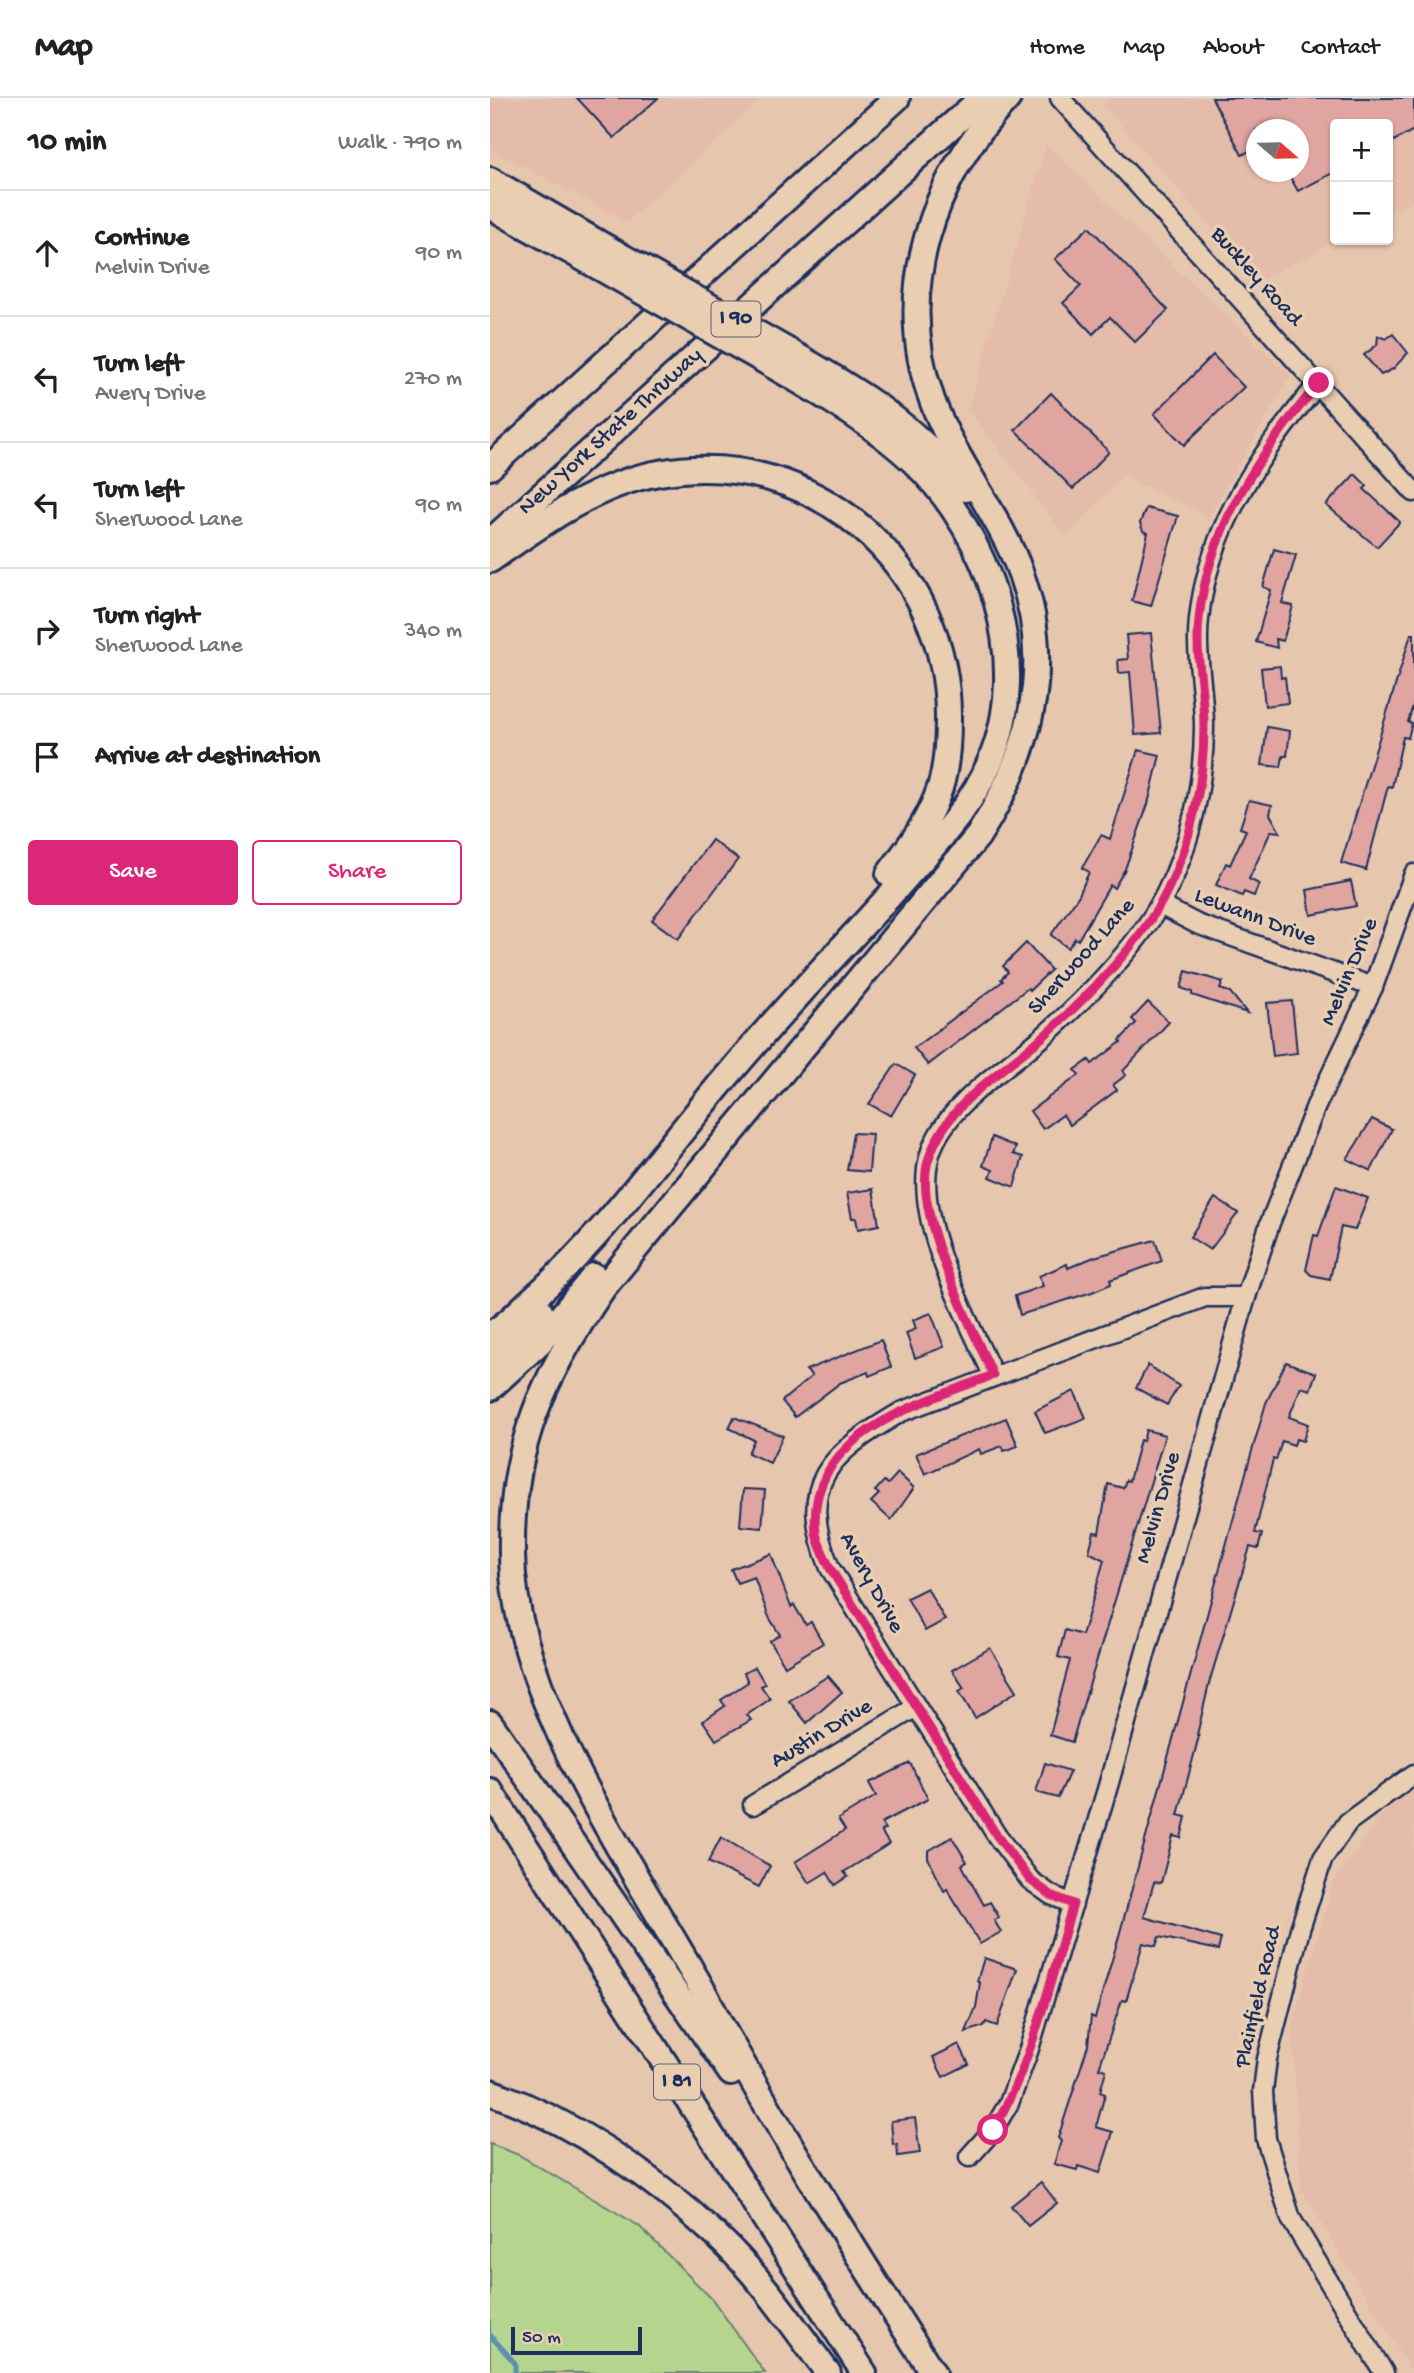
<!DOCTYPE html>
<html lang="en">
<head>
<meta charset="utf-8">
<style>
	body { margin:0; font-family:"Gochi Hand",sans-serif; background:#f6f6f6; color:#202124 }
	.controls { position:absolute; right:21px; top:21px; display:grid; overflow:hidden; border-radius:7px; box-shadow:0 2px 5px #0004 }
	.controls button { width:63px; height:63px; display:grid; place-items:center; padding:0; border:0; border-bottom:2px solid #e0e0e0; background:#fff; color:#202124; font:35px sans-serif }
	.compass { position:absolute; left:756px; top:21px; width:63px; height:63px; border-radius:50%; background:#fff; box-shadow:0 2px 5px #0004; rotate:110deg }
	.scale { position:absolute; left:21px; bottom:18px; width:131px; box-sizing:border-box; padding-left:7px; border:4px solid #1b2f5e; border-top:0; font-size:19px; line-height:24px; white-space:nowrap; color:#1b2f5e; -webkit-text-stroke:5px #e9ceb1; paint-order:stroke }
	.stop { position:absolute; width:21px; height:21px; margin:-16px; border:5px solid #db2777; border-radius:50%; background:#fff }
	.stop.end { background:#db2777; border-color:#fff; box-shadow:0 2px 7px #0008 }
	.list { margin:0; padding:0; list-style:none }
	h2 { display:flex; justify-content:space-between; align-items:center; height:91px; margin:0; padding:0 28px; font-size:30px }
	h2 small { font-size:23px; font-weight:400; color:#757577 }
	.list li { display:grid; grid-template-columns:46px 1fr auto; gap:21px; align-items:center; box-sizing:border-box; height:126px; padding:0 28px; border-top:2px solid #e0e0e0 }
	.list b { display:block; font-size:26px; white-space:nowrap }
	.list p { margin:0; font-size:23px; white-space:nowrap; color:#757577 }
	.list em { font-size:23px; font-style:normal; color:#757577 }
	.actions { display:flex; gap:14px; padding:21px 28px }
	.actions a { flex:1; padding:16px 0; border:2px solid #db2777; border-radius:7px; text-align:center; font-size:24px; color:#db2777 }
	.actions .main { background:#db2777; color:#fff }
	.icon { flex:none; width:38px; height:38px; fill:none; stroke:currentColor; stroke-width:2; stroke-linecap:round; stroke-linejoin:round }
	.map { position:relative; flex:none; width:924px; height:2275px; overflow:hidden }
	header { display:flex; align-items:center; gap:42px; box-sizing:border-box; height:98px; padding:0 35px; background:#fff; border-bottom:2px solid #e0e0e0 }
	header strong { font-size:33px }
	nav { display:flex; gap:38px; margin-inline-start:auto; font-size:24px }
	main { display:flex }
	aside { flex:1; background:#fff }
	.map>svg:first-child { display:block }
</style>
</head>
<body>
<header>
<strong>Map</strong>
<nav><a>Home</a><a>Map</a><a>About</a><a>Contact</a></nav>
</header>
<main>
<aside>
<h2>10 min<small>Walk · 790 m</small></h2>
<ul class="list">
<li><svg class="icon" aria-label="ahead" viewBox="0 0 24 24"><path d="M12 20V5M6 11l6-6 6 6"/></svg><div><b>Continue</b><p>Melvin Drive</p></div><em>90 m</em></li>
<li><svg class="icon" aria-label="left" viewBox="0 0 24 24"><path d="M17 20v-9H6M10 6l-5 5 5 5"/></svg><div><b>Turn left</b><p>Avery Drive</p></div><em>270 m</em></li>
<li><svg class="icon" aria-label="left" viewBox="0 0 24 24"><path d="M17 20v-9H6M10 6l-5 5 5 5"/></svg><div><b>Turn left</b><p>Sherwood Lane</p></div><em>90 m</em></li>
<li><svg class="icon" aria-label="right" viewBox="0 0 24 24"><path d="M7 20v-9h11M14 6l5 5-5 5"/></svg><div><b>Turn right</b><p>Sherwood Lane</p></div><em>340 m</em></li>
<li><svg class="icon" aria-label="arrive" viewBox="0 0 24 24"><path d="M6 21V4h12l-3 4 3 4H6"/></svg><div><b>Arrive at destination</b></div></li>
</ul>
<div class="actions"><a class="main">Save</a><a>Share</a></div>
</aside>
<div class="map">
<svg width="924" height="2275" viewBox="0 0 924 2275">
	<rect width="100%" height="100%" fill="#e7c6ae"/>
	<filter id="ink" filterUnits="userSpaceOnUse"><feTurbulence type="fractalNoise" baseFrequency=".0143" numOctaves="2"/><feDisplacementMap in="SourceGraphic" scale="14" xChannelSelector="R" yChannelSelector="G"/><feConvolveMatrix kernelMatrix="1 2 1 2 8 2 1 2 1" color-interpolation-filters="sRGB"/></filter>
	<g filter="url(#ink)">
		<g fill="#e5bcaa" fill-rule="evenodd">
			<polygon points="0,0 273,0 137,124 0,51"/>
			<path d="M621,0H924V102L898,116V26H845V142H848L769,183L613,7ZM766,32H808V74H766Z"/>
			<polygon points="556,47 800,278 719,419 633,378 576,439 478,312"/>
			<polygon points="924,1690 924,2275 922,2275 811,2091 802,1926 843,1785 897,1708"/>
		</g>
		<polygon fill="#b5d58f" stroke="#688276" stroke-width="2" points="0,2046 29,2057 149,2128 222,2201 275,2275 0,2275"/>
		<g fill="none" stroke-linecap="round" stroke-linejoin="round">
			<polyline stroke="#5c90b1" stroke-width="5" points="0,2237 25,2265 25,2275"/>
		</g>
		<g fill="#e0a5a1" stroke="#1b2f5e" stroke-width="2">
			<polygon points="87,0 168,0 124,40"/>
			<polygon points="722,0 924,0 924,32 898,46 898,26 845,26 845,74 808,93 797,74 808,74 808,32 766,32 766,49 752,57"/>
			<polygon points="599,129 678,212 645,244 620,219 603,236 573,205 591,188 565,161"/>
			<polygon points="903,236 918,255 903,271 891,277 874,257 887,247 888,238 896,241"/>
			<polygon points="723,257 754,289 694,347 664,316"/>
			<polygon points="561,295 619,354 583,391 525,332"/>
			<polygon points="865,376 877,388 874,391 910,424 887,449 836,407"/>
			<polygon points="656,410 688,418 661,508 642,503 658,435 653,433 650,425"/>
			<polygon points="784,451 806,457 792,505 803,508 793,543 786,541 787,550 766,544 781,492 773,489"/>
			<polygon points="661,535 671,635 645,637 640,574 629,575 628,562 638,561 636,537"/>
			<polygon points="921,536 924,536 924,604 918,624 922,625 918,640 913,639 902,689 898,688 876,772 851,765"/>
			<polygon points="790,568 791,580 795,579 798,605 775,608 771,570"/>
			<polygon points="777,629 800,633 797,658 793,658 791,669 772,667"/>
			<polygon points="648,652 670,657 658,706 635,771 624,790 620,787 588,842 585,840 578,850 561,837 589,797 599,774 592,770 611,737 620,741"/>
			<polygon points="759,702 782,707 780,716 790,734 781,733 759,781 769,786 764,798 754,794 752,798 726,787 736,765 740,767 756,732 750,730"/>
			<polygon points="222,742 248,761 188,841 162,822"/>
			<polygon points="861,783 866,808 821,817 817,792"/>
			<polygon points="536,845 561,872 540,892 538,890 438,967 424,950 513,883 511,881 518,874 513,868"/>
			<polygon points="696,873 733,884 730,891 740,894 757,915 702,897 702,894 691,890"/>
			<polygon points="802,903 807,955 783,958 777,905"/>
			<polygon points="658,904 679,924 633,973 636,977 623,987 627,992 580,1027 573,1017 553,1031 540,1013 589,977 585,972 599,962 602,966 631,944 630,942 646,925 642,921"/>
			<polygon points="406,966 425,977 401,1018 379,1006"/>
			<polygon points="882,1021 902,1031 881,1073 857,1061"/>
			<polygon points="363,1035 382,1036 379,1074 357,1072"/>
			<polygon points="502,1039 526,1049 523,1056 533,1059 524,1089 500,1079 503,1072 493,1068"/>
			<polygon points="846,1088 878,1100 865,1132 851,1129 840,1181 821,1177 816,1172 824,1137 828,1138"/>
			<polygon points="383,1091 389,1127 368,1131 366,1120 362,1120 357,1095"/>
			<polygon points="725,1100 748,1115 720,1152 700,1139"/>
			<polygon points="665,1142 672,1163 620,1182 621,1186 602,1194 530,1217 525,1198 553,1188 549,1178 577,1166 578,1170 604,1159"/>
			<polygon points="441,1215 454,1249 425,1260 416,1235 426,1231 423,1222"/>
			<polygon points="391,1242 401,1269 379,1278 378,1274 350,1285 305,1319 292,1303 322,1278 316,1272"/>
			<polygon points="796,1264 826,1275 820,1292 811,1289 799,1319 818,1326 813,1343 806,1341 804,1347 792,1343 786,1362 783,1361 765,1435 772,1436 768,1451 760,1449 720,1582 707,1637 709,1638 688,1717 696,1719 691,1740 683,1738 671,1785 664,1784 654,1819 731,1841 728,1852 669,1839 666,1848 653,1845 636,1903 632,1902 609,1970 616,1972 610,1994 615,1996 606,2029 623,2034 610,2075 588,2068 587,2072 564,2066 571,2043 568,2040 598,1947 601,1918 605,1920 629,1838 760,1360 776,1305"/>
			<polygon points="658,1267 689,1288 677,1307 646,1290"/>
			<polygon points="584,1293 596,1320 555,1335 545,1313"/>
			<polygon points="244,1319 293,1338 280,1365 258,1355 264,1342 239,1330"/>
			<polygon points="516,1320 528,1348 514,1353 512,1348 491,1356 489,1351 435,1376 426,1356"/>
			<polygon points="656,1332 675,1337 582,1644 560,1637 580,1562 568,1559 575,1532 592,1537 603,1501 614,1462 599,1454 604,1434 609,1435 618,1386 633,1390 636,1382 639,1383 650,1342 653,1343"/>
			<polygon points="408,1375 424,1390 401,1422 381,1404 389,1396 385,1393 394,1383 398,1386"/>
			<polygon points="253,1391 275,1392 272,1430 250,1428"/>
			<polygon points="281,1456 301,1509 304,1507 316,1527 321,1524 333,1545 295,1568 280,1543 290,1537 279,1519 264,1479 247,1485 241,1471"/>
			<polygon points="437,1490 455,1522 435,1533 417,1500"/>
			<polygon points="500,1550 527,1593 485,1620 469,1593 474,1590 462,1572"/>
			<polygon points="265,1569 275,1586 271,1588 280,1601 257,1617 261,1622 226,1642 213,1623 235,1608 231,1602 258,1584 254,1575"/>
			<polygon points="338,1578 352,1594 317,1625 299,1603"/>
			<polygon points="420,1665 438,1701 391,1725 395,1731 391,1733 399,1746 354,1774 358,1779 345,1787 337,1774 319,1785 305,1764 355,1732 348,1721 386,1698 379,1685"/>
			<polygon points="555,1665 580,1673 568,1700 546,1694"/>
			<polygon points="231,1739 280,1768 269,1789 218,1764"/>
			<polygon points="462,1739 477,1764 472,1767 478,1779 494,1807 500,1804 509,1819 504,1822 511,1834 490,1846 457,1791 454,1793 438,1760 438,1753"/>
			<polygon points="494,1860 527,1871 507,1928 496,1924 494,1928 476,1934 486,1909 490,1885 487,1883"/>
			<polygon points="469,1946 479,1966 453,1979 443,1959"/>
			<polygon points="425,2020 430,2055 408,2058 407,2046 403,2047 401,2023"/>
			<polygon points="551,2084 567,2105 538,2128 521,2108"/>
		</g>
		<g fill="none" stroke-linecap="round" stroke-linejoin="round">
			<g stroke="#1b2f5e" stroke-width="23">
				<g id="minor">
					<polyline points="570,0 924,394"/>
					<polyline points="670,807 707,826 883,889"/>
					<path d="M503,1277C477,1219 421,1120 440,1056C454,1008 518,969 554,938C596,900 651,846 676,795C701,746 714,684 714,629C714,593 705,557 709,521C718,430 772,352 829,285"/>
					<polyline points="263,1707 426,1609"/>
					<path d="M583,1806L561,1797L540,1782L507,1738L340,1470C305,1384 340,1356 411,1314L715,1199H756"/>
					<polyline points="479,2059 503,2032 519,2005 539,1951 618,1688 756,1199 780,1125 826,1008 883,889 924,776"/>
					<polyline points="894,2275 801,2121 776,2041 773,1993 777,1961 810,1831 833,1760 858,1724 924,1676"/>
				</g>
			</g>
			<g stroke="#1b2f5e" stroke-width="30">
				<g id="highway">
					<polyline points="0,82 117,150"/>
					<polyline points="0,108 107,168"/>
					<path d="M298,253C368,293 425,327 475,391"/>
					<polyline points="0,369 407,0"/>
					<polyline points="0,444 492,0"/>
					<path d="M0,462C51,426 106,386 169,375C323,347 460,467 458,622C458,645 457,667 450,690C439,723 419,749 399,776"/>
					<path d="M0,1236C15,1229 27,1215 39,1204C115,1138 173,1053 238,977C293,911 354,849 411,785C443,748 481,710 500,664C543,564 500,437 424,364C384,326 336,299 289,271"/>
					<polyline points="0,1265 50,1213"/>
					<polyline points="0,1290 50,1244 104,1178"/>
					<polyline points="0,1625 241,1975"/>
					<polyline points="0,1693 374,2275"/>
					<path d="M0,1994C85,2024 162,2078 228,2139C270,2178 304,2229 338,2275"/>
					<path d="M443,2275C374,2167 305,2059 242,1947C228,1924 218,1900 204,1877C136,1759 23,1594 22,1456C20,1348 54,1277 113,1190L488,738C539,658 565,570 531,476C509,415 464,363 442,302C403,194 442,79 518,0"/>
				</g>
			</g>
			<use href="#minor" stroke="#e9ceb1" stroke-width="18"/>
			<use href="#highway" stroke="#e9ceb1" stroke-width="24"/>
			<g stroke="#1b2f5e" stroke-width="30" stroke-linecap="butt">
				<g id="highway-bridge">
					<polyline points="117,150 298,253"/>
					<polyline points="107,168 289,271"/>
				</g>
			</g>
			<use href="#highway-bridge" stroke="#e9ceb1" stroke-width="24"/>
		</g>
	</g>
	<g fill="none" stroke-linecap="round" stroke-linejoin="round" filter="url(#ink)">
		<path stroke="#db2777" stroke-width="9" d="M503,2032C543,1964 560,1882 583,1806L561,1797L540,1782L507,1738L340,1470C335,1459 328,1446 326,1435C314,1335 431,1306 503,1277C481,1228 425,1120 437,1067C451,1009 511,975 554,938C594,902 652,844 676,795C701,746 714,684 714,629C714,593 705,557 709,521C718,430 772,352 829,285"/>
	</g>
	<g text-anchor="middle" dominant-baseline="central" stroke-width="7" stroke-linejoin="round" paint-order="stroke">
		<g fill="#e9ceb1" stroke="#595f77" stroke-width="2">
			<rect x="221.5" y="203.5" width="49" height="35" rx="5"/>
			<rect x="164" y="1966.5" width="46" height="35" rx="5"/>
		</g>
		<g font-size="21" font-weight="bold" fill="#1b2f5e">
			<text x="246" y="221">I 90</text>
			<text x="187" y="1984">I 81</text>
		</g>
		<g font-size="23" fill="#1b2f5e" stroke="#e9ceb1">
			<text transform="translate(766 179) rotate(48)">Buckley Road</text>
			<text transform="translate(121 334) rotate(-42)">New York State Thruway</text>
			<text transform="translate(765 820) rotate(21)">Lewann Drive</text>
			<text transform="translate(592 859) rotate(-48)">Sherwood Lane</text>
			<text transform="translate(860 874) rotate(-67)">Melvin Drive</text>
			<text transform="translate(669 1410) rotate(-74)">Melvin Drive</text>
			<text transform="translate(381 1485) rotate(61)">Avery Drive</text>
			<text transform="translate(332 1636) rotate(-31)">Austin Drive</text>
			<text transform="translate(769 1899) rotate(-77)">Plainfield Road</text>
		</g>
	</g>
</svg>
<div class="controls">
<button>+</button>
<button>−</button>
</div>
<svg class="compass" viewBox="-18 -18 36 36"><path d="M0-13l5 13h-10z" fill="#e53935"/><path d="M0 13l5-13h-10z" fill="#757577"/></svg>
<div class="scale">50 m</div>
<div class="stop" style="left:503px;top:2032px"></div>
<div class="stop end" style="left:829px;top:285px"></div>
</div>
</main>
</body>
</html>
